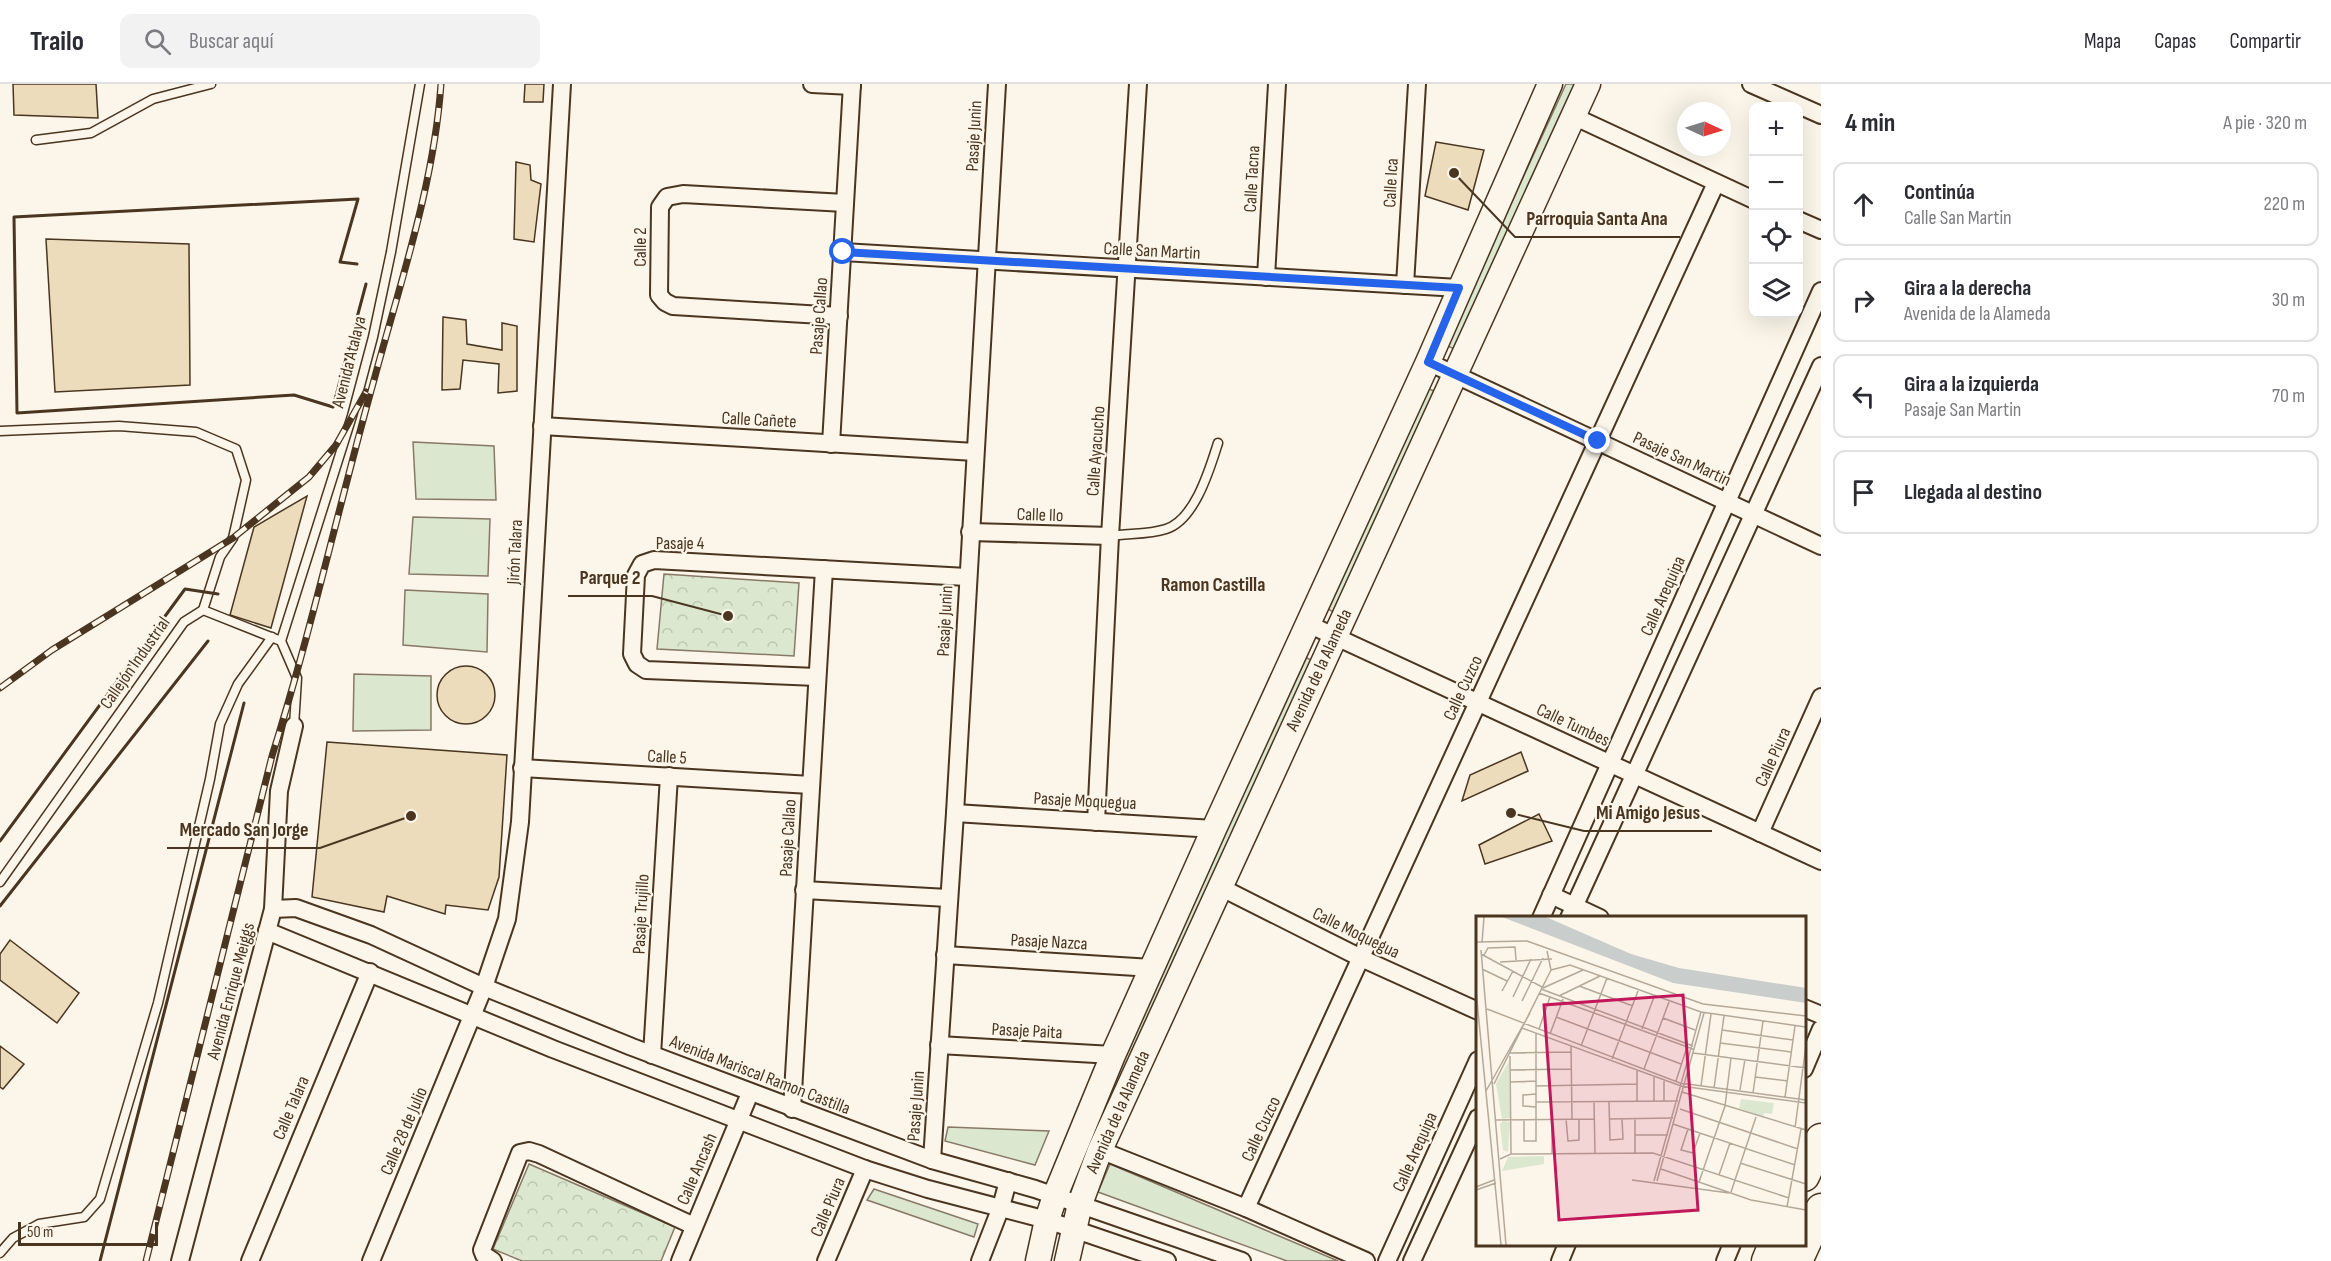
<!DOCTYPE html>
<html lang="es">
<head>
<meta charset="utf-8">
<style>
	body { margin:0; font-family:"Sofia Sans Condensed",sans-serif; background:#f2f2f3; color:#2b2b33 }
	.controls { position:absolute; right:18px; top:18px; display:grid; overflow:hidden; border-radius:12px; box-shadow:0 6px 24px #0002 }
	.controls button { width:54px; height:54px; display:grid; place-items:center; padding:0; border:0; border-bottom:2px solid #e1e1e2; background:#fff; color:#2b2b33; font:30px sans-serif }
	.compass { position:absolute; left:1677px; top:18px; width:54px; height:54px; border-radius:50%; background:#fff; box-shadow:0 6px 24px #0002; rotate:94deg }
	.scale { position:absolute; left:18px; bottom:15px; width:140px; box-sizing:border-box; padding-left:6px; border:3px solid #4a3520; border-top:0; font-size:16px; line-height:21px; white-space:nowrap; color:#4a3520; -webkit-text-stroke:4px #fbf6e9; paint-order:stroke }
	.stop { position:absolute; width:18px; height:18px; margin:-14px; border:4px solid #2563eb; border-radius:50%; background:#fff }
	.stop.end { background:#2563eb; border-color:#fff; box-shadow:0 2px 6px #0008 }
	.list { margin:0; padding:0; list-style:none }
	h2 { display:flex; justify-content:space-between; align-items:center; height:78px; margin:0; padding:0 24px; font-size:26px }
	h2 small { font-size:20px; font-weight:400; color:#7c7c81 }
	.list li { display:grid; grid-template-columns:39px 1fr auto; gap:18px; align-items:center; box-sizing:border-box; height:84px; margin:0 12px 12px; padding:0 12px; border:2px solid #e1e1e2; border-radius:12px }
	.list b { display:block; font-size:22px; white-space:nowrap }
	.list p { margin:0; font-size:20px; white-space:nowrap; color:#7c7c81 }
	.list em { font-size:20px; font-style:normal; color:#7c7c81 }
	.icon { flex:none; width:33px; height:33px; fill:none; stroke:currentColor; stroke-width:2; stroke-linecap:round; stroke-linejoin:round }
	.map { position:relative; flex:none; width:1821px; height:1177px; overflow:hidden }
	header { display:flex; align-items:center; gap:36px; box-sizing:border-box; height:84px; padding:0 30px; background:#fff; border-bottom:2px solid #e1e1e2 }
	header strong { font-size:28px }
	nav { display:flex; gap:33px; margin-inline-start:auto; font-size:21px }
	.search { width:420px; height:54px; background:#f2f2f3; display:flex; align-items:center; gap:15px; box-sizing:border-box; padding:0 21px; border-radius:12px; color:#7c7c81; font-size:22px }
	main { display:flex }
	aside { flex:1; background:#fff }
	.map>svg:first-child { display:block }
</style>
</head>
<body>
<header>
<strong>Trailo</strong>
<div class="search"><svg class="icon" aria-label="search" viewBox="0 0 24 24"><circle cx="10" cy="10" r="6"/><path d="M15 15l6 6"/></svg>Buscar aquí</div>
<nav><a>Mapa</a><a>Capas</a><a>Compartir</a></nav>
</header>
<main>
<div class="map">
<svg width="1821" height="1177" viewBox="0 0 1821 1177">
	<defs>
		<pattern id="park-crowns" width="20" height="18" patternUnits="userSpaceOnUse" patternTransform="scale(1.5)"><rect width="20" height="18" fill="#dce7d0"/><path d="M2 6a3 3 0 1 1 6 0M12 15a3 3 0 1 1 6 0" fill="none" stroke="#bec7b2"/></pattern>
	</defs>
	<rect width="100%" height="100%" fill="#fbf6e9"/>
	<g fill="#dce7d0" stroke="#887966" stroke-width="1.5">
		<polygon points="1566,0 1580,0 1462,269 1446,261"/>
		<polygon points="1427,304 1441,310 1342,533 1328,525"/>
		<polygon points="413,358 494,362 496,416 416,415"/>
		<polygon points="413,433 490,435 488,492 409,490"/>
		<polygon points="405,506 488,510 487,568 403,561"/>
		<polygon points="1305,573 1319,580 1102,1058 1090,1051"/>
		<polygon points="354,590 431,592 431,646 353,647"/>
		<polygon points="948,1043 1049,1047 1035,1081 945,1057"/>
		<polygon points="1110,1080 1338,1177 1287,1177 1098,1108"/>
		<polygon points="874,1105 978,1140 974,1153 867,1116"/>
	</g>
	<g fill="url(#park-crowns)" stroke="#887966" stroke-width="1.5">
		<polygon points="664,490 799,499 794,572 657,565"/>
		<polygon points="529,1080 675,1143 661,1177 522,1177 493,1165"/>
	</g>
	<g fill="#ecdcbc" stroke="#4a3520" stroke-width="1.5">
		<polygon points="13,0 96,0 98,34 14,31"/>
		<polygon points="525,0 544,0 543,18 524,18"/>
		<polygon points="1436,58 1484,66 1468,126 1425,112"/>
		<polygon points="516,78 530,81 531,96 541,100 534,158 514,155"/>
		<polygon points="46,155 189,160 190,301 55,308"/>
		<polygon points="443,233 466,236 467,260 502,266 502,239 517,242 517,307 498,309 499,280 463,276 460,305 442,306"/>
		<polygon points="307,412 271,544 230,531 254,443"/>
		<circle cx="466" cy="611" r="29"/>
		<polygon points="327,658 507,671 499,793 488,826 446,821 445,830 387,812 384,828 312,813"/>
		<polygon points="1521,668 1528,687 1462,717 1470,691"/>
		<polygon points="1539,730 1552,757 1485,780 1479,761"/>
		<polygon points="10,856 79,909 57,939 0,896 0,870"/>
		<polygon points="0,962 24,980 3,1005 0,1003"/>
	</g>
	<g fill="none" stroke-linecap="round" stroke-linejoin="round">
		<g stroke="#4a3520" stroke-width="11">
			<g id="lane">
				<polyline points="36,56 91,49 153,15 211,0"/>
				<polyline points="0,347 119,342 196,348 236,365 246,396 233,454 220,473 203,526"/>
				<path d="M1110,452C1128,449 1148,451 1166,445C1195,436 1210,384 1218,359"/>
				<polyline points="281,557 352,332 373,253 391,168 420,0"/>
				<polyline points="0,798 184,538 203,526 281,557 297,594 294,642"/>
				<polyline points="0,1169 13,1154 39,1140 84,1133 100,1115 158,919 210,695 220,640 238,600 272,553"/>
			</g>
		</g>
		<g stroke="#4a3520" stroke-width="20">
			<g id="street">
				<polyline points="812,0 852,2"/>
				<polyline points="1751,0 1821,31"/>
				<polyline points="1573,32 1754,116"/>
				<polyline points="1798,136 1821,146"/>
				<polyline points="843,168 1459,204"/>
				<polyline points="1266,193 1277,0"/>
				<polyline points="1405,201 1417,0"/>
				<polyline points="839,232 673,222 665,218 659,211 660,123 667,113 683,110 845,119"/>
				<polyline points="1428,278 1821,462"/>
				<polyline points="542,342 975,368"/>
				<polyline points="831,360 852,0"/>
				<polyline points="970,448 1110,452"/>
				<polyline points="1308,540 1821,777"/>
				<polyline points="817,593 646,586 637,580 632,570 636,491 642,480 654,476 967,493"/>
				<polyline points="522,684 811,701"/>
				<polyline points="955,729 1214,745"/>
				<polyline points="1096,738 1110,452 1138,0"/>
				<polyline points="1760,749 1821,613"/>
				<polyline points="1220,803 1361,874 1478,927"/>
				<polyline points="804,806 948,814"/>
				<polyline points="1551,811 1600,834"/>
				<polyline points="273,825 296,824 371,851 484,903 632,963 932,1076 1035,1105 1242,1177"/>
				<polyline points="1541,834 1821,207"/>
				<polyline points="1569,834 1821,282"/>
				<polyline points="267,847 553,965 865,1085 928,1105 1047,1136 1167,1177"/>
				<polyline points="945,871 1152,884"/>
				<polyline points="1804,924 1821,931"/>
				<polyline points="939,961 1113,971"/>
				<polyline points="652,971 669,692"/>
				<polyline points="1804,985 1821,945"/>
				<polyline points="792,1025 824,485"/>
				<polyline points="1100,1066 1246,1124 1366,1177"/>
				<polyline points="932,1076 955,729 997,0"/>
				<polyline points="1246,1124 1716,99"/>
				<polyline points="180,1177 273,825 279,707 294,642"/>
				<polyline points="250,1177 370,888"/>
				<polyline points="371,1177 484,903 507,835 520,738 562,0"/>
				<polyline points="493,1177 484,1171 482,1166 520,1069 529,1067 539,1070 694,1142"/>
				<polyline points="680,1177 750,1009"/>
				<polyline points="826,1177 865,1085"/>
				<polyline points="980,1177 1001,1123 1008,1097"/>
				<polyline points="1387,1177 1478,976"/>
				<polyline points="1412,1177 1478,1034"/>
				<polyline points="1560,1177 1567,1160"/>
				<polyline points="1725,1177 1732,1160"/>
			</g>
		</g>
		<g stroke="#4a3520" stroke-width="27">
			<g id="secondary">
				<polyline points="1038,1177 1047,1136 1055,1112 1113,971 1214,745 1428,278 1550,0"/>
				<polyline points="1067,1177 1080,1120 1100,1066 1588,0"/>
			</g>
		</g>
		<g stroke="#4a3520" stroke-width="33">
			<g id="highway">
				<polyline points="1804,1092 1821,1055"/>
				<polyline points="1767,1177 1774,1160"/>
				<polyline points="1797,1177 1821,1125"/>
			</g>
		</g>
		<use href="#lane" stroke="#fbf6e9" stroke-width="8"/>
		<use href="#street" stroke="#fbf6e9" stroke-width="16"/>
		<use href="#secondary" stroke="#fbf6e9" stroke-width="24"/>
		<use href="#highway" stroke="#fbf6e9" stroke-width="30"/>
		<g stroke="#4a3520" stroke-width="7">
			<g id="rail">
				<polyline points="0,604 52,566 233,454 309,393 336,361 366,308"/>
				<path d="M146,1177L272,672C311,548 339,421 374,296C400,199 434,101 441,0"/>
			</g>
		</g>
		<use href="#rail" stroke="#fbf6e9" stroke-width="4.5" stroke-dasharray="14" stroke-linecap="butt"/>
		<g stroke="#4a3520" stroke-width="3">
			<polyline points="357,180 340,178 358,115 14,133 17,329 294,311 333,323 366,200"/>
			<polyline points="0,757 185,505 218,510"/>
			<polyline points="0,822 208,557"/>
			<polyline points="100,1177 244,619"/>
		</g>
	</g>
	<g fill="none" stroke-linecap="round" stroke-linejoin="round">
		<polyline stroke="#2563eb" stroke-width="8" points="843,168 1459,204 1428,278 1598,357"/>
	</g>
	<g text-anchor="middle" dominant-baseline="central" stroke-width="4.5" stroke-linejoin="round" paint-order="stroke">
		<g font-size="18" fill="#4a3520" stroke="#fbf6e9">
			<text transform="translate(974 52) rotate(-87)">Pasaje Junin</text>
			<text transform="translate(1252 95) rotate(-87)">Calle Tacna</text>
			<text transform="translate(1391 99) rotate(-87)">Calle Ica</text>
			<text transform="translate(640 163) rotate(-90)">Calle 2</text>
			<text transform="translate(1152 167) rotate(3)">Calle San Martin</text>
			<text transform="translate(819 232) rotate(-86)">Pasaje Callao</text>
			<text transform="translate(349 278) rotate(-76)">Avenida Atalaya</text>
			<text transform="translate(759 336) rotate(3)">Calle Cañete</text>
			<text transform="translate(1096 367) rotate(-86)">Calle Ayacucho</text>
			<text transform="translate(1682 375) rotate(25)">Pasaje San Martin</text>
			<text transform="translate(1040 431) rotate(2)">Calle Ilo</text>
			<text x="680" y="459">Pasaje 4</text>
			<text transform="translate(515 468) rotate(-87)">Jirón Talara</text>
			<text transform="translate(1663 512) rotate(-66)">Calle Arequipa</text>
			<text transform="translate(945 537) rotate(-87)">Pasaje Junin</text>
			<text transform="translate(135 579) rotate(-55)">Callejón Industrial</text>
			<text transform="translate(1319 586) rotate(-65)">Avenida de la Alameda</text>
			<text transform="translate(1463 604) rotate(-65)">Calle Cuzco</text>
			<text transform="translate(1573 641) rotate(25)">Calle Tumbes</text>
			<text transform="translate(667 673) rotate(3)">Calle 5</text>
			<text transform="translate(1773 673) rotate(-66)">Calle Piura</text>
			<text transform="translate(1085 717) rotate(3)">Pasaje Moquegua</text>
			<text transform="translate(788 754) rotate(-87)">Pasaje Callao</text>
			<text transform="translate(641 830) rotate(-87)">Pasaje Trujillo</text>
			<text transform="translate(1356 849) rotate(26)">Calle Moquegua</text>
			<text transform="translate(1049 858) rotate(3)">Pasaje Nazca</text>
			<text transform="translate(231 907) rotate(-75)">Avenida Enrique Meiggs</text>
			<text transform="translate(1027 947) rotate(3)">Pasaje Paita</text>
			<text transform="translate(760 991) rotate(21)">Avenida Mariscal Ramon Castilla</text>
			<text transform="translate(916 1022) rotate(-86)">Pasaje Junin</text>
			<text transform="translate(291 1024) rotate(-67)">Calle Talara</text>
			<text transform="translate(1118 1028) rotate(-66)">Avenida de la Alameda</text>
			<text transform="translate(1261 1045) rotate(-65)">Calle Cuzco</text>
			<text transform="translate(404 1047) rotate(-67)">Calle 28 de Julio</text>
			<text transform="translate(1415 1068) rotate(-66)">Calle Arequipa</text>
			<text transform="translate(697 1085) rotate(-67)">Calle Ancash</text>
			<text transform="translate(828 1123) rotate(-67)">Calle Piura</text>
		</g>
		<g font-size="20" font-weight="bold" fill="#4a3520" stroke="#fbf6e9">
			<text x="1213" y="501">Ramon Castilla</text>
		</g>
	</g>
	<g transform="translate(1476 832)">
		<rect width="330" height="330" fill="#fbf6e9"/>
		<path d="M265,183L298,187L296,198L288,197L287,201L263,192Z" fill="#dce7d0"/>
		<path d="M33,145L34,202L26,203L20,168ZM27,205L34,206L32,236L27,234L24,208ZM68,240V248L26,255L32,241Z" fill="#dce7d0"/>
		<path d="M26,1H70L155,38L203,52L330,72V87L197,67Z" fill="#c9cecd"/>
		<path fill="none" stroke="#b4a999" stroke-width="1.5" d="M0,26L51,25L227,88L330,100M6,27L8,1M5,34L30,329M5,38L66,71M8,39L12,32L39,31L40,44M24,46L76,43M6,53L31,65M75,54L94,49L225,96L330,111M103,70L157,90M67,72L107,54M65,73L217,130M0,75L25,329M26,75L37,55M63,77L217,133M83,80L124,60M37,81L55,43M46,85L67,42M11,93L204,167L330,184M80,101L205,148M187,102L219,114M46,112L205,170L330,187M63,113L74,81M166,113L178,81M246,114L317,124M74,118L87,83M244,127L315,136M95,130L96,203M105,130L131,62M33,137L95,136M217,137L330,152M34,140L35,238M136,143L162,75M168,153L193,86M34,154L95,153M161,155V185M178,161V185M279,161L312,165M188,165V185M200,165L211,131M34,166L60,165M18,168L75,54L71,35M60,170L161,168M225,170L235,98M238,172L248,100M264,174L269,143M10,175L54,97M206,176L330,214M277,177L287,105M60,178L47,179V190L60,191M309,181L319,110M60,186L202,185M118,186L119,237M133,186L134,224L147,223L146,203M204,193L322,233M159,202V237M76,203V237M90,203L92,225L103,224V203M133,203L197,202M20,204L118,203M48,204V225H60V117M197,208L319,249M319,212L330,129M212,213L205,234L217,237L224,217M159,219H192M24,243L35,238L177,237L313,282M264,247L330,268M185,253L275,284L330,294M243,259L254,227M156,264L253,277M178,265L225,96M181,265L228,97M223,266L249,190L255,142M0,271L18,264M0,274L20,267M255,276L280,201M311,291L325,213"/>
		<path fill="#c2185b" fill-opacity="0.15" stroke="#c2185b" stroke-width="3" d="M207,79L222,294L83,304L68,89Z"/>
		<rect width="330" height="330" fill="none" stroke="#4a3520" stroke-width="3"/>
	</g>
	<path fill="none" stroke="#4a3520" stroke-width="2" d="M1454 89L1515 153H1680M728 532L652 512H568M1511 729L1584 747H1712M411 732L320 764H167"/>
	<g fill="#4a3520" stroke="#fbf6e9" stroke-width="2">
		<circle cx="1454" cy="89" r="6"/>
		<circle cx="728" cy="532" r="6"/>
		<circle cx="1511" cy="729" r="6"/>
		<circle cx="411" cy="732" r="6"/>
	</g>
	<g font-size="20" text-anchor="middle" font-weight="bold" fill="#4a3520" stroke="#fbf6e9" stroke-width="4.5" stroke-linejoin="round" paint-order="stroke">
		<text x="1597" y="141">Parroquia Santa Ana</text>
		<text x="610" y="500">Parque 2</text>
		<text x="1648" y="735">Mi Amigo Jesus</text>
		<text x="244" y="752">Mercado San Jorge</text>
	</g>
</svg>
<div class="controls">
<button>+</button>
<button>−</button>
<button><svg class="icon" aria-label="locate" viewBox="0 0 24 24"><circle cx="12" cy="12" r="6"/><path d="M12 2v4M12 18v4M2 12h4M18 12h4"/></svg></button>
<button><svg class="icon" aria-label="layers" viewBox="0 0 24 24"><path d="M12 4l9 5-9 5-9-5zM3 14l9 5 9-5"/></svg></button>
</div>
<svg class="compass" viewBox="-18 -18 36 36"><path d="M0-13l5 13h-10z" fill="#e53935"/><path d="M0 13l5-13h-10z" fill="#7c7c81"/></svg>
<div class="scale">50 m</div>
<div class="stop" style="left:843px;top:168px"></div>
<div class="stop end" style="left:1598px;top:357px"></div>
</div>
<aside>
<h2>4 min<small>A pie · 320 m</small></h2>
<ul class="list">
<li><svg class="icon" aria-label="ahead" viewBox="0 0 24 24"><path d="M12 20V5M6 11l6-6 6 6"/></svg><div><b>Continúa</b><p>Calle San Martin</p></div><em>220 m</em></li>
<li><svg class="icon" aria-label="right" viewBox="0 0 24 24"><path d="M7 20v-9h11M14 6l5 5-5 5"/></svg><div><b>Gira a la derecha</b><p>Avenida de la Alameda</p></div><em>30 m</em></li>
<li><svg class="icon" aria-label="left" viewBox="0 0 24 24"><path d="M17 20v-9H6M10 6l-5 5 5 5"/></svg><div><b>Gira a la izquierda</b><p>Pasaje San Martin</p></div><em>70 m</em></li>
<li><svg class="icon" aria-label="arrive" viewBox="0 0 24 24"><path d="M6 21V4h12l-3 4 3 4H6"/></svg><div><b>Llegada al destino</b></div></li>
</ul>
</aside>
</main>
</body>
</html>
